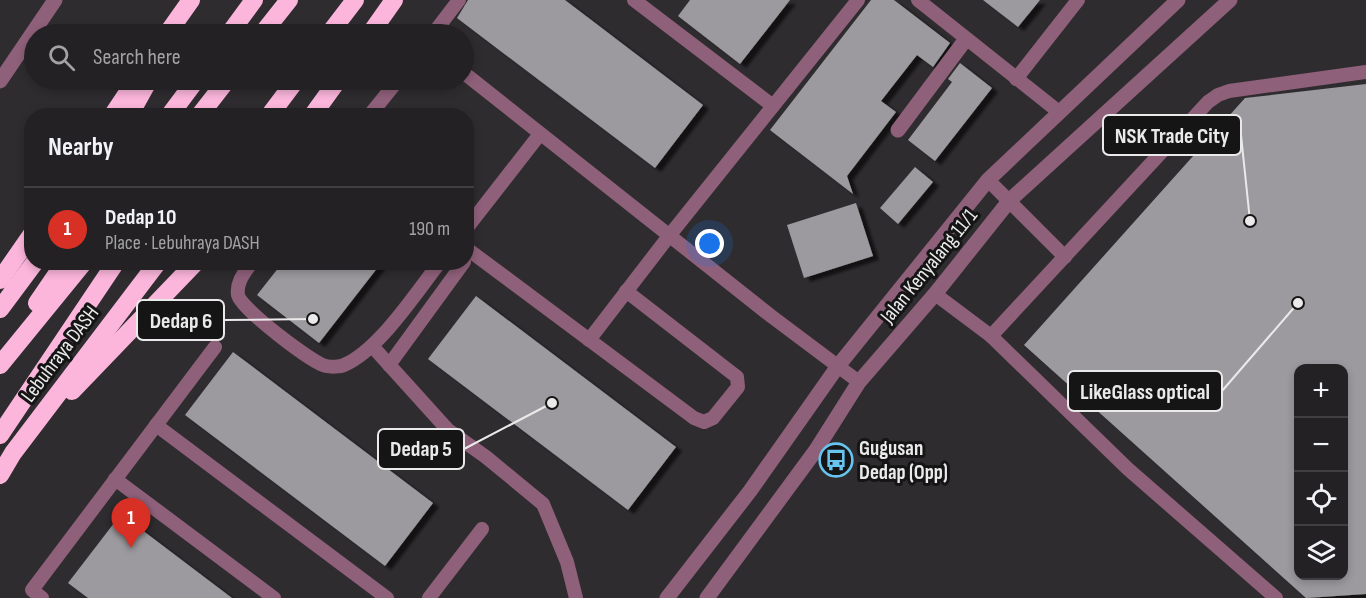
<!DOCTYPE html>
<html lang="en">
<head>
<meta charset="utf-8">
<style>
	body { margin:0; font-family:"Sofia Sans Condensed",sans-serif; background:#2b292b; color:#f1f3f6 }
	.controls { position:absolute; right:18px; bottom:18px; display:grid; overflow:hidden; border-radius:12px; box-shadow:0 3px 9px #0003 }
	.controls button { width:54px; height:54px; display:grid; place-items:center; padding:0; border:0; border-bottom:2px solid #403e41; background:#232123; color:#f1f3f6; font:30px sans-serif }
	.you { position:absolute; left:710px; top:244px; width:21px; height:21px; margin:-15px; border:4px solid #fff; border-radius:50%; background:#1a73e8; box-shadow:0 0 0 9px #1a73e833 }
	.badge { display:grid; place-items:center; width:39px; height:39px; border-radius:50%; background:#d93025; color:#fff; font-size:20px; font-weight:700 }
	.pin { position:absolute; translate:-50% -50px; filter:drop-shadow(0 2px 3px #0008) }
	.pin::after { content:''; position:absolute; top:32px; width:21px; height:18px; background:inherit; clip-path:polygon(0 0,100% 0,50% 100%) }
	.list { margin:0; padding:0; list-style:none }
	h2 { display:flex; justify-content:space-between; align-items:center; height:78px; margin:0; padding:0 24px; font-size:26px }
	h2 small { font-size:20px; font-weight:400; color:#a3a3a6 }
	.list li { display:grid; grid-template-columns:39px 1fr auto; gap:18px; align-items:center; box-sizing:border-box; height:84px; padding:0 24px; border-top:2px solid #403e41 }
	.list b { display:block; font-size:22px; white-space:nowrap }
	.list p { margin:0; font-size:20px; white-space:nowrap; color:#a3a3a6 }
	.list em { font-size:20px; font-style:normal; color:#a3a3a6 }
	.icon { flex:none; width:33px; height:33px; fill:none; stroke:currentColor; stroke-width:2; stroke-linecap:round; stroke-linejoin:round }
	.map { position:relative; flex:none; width:1366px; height:598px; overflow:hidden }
	.search { position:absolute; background:#232123; box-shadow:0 3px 9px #0003; left:24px; top:24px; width:450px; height:66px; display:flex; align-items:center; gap:15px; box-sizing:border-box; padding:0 21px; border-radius:33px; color:#a3a3a6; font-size:22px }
	.panel { position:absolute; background:#232123; box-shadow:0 3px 9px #0003; left:24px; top:108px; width:450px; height:162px; border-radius:24px }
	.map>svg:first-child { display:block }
</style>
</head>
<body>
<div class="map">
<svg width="1366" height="598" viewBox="0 0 1366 598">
	<defs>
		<filter id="shadow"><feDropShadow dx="6" dy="4" stdDeviation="1.5" flood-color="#0009"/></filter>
	</defs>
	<rect width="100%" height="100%" fill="#2f2c2f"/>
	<g fill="#9c9a9e" fill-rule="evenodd" filter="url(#shadow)">
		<polygon points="468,0 565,0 703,105 655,168 457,18"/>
		<polygon points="690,0 790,0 740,64 678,16"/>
		<polygon points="871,0 894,0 950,43 933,67 917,55 881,101 896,112 847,176 853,194 770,130"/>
		<polygon points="983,0 1040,0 1018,27"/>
		<polygon points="960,63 992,88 935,161 908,140 952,82 948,79"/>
		<path d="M1366,84V594L1306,598L1024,345L1245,98ZM1299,369H1344V576H1299Z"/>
		<polygon points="915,167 933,182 898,224 880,208"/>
		<polygon points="856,203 873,256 804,278 787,225"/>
		<polygon points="283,262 382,262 319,343 257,295"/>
		<polygon points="476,296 676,447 628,510 428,359"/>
		<polygon points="233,352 433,503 385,566 185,415"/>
		<polygon points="121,514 232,598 88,598 68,583"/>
	</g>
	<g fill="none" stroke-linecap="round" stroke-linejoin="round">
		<g stroke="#8f607a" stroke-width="14">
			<polyline points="634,0 773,106"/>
			<polyline points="918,0 1059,112"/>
			<polyline points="433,34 459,0"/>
			<polyline points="464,73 771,316 859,382"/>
			<polyline points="1016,79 1078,0"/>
			<polyline points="369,116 398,80"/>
			<polyline points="988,180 1065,257"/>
			<polyline points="466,229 540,134"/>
			<polyline points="466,248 694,418 704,422 713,418 738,387 737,377 626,291"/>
			<path d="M252,262C245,272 236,282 238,295C240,308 312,363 326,366C331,367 340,367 344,365C379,350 416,293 440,262"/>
			<polyline points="935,294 991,336 1128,469 1276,598"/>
			<polyline points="991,336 1208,102 1218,95 1229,91 1366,72"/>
			<polyline points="589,340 669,236 858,0"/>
			<polyline points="373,347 448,430 486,457 543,504 567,562 576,598"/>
			<polyline points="389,365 464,262"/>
			<polyline points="156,425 387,598"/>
			<polyline points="115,479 274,598"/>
			<polyline points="42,598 32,590 215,347"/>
			<polyline points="429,598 482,529"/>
		</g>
		<g stroke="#8f607a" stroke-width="15">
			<polyline points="0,81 55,0"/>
			<polyline points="898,130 966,39"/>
			<polyline points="667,598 750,491 838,366 988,180 1178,0"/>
			<polyline points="707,598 816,450 859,382 935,294 1010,200 1230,0"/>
		</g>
		<g stroke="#fcb6dc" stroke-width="18">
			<polyline points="167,34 191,0"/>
			<polyline points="229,34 254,0"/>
			<polyline points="262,34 289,0"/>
			<polyline points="329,34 355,0"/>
			<polyline points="370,34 394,0"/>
			<polyline points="112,116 136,80"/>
			<polyline points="129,116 149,80"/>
			<polyline points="169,116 196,80"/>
			<polyline points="199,116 227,80"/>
			<polyline points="269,116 296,80"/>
			<polyline points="312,116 338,80"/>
			<polyline points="0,280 32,234"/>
			<polyline points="37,303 65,262"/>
			<polyline points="0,309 35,262"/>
			<polyline points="0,365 84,262"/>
			<polyline points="72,391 196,262"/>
			<polyline points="0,435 116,262"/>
			<polyline points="0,475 13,453 158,262"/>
		</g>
	</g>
	<defs>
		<g id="bus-ring" transform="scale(1.725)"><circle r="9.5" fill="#161516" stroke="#67c4ef" stroke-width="1.5"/><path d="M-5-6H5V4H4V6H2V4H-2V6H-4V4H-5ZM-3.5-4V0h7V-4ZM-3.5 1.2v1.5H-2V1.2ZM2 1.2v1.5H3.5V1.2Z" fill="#67c4ef"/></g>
	</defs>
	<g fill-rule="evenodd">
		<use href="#bus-ring" x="836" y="460"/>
	</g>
	<g text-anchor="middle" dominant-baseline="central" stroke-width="6" stroke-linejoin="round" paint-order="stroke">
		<g font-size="21" fill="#ebeaeb" stroke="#161516">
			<text transform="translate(929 266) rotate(-51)">Jalan Kenyalang 11/1</text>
			<text transform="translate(60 354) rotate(-53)">Lebuhraya DASH</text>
		</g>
		<g font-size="21" font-weight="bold" fill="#ebeaeb" stroke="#161516" text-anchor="start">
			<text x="859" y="448">Gugusan<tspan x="859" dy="24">Dedap (Opp)</tspan></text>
		</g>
	</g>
	<path fill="none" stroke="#ebeaeb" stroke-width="2" d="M1250 221L1241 135M313 319L224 320M1298 303L1222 391M552 403L464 449"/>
	<g fill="#ebeaeb" stroke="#161516" stroke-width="2">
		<circle cx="1250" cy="221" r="6"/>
		<circle cx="313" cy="319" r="6"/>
		<circle cx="1298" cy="303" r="6"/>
		<circle cx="552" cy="403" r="6"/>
	</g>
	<g fill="#161516" stroke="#ebeaeb" stroke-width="2">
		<rect x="1103" y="115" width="138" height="40" rx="6"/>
		<rect x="137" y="300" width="87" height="40" rx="6"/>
		<rect x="1068" y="371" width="154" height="40" rx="6"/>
		<rect x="378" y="429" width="86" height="40" rx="6"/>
	</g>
	<g font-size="22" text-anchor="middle" font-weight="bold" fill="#ebeaeb">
		<text x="1172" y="143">NSK Trade City</text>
		<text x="181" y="328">Dedap 6</text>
		<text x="1145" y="399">LikeGlass optical</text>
		<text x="421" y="456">Dedap 5</text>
	</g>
</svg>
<div class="controls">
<button>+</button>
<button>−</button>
<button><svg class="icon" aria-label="locate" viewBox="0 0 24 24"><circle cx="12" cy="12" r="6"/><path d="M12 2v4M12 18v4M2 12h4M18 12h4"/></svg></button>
<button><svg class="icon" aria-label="layers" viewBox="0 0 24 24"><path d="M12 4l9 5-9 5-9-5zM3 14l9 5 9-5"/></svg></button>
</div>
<div class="you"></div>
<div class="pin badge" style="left:131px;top:548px">1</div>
<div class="search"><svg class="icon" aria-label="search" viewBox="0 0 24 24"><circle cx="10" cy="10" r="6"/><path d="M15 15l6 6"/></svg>Search here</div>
<section class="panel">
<h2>Nearby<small></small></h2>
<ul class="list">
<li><span class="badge">1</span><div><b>Dedap 10</b><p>Place · Lebuhraya DASH</p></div><em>190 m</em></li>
</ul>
</section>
</div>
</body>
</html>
